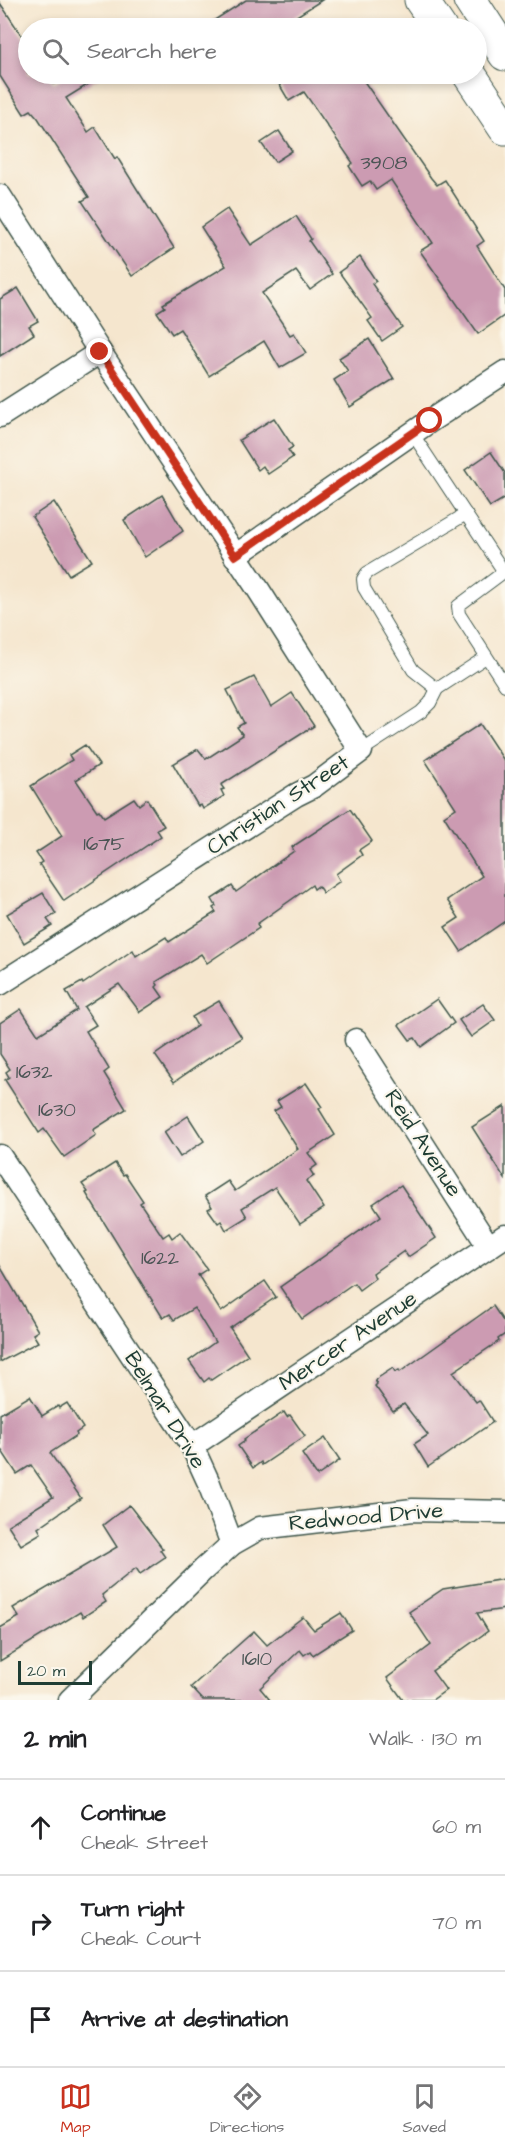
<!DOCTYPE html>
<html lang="en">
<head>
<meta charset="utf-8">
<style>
	body { margin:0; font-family:"Architects Daughter",sans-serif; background:#f2f2f2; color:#202124 }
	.scale { position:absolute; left:18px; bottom:15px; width:74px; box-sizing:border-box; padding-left:6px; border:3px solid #1f3d34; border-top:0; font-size:16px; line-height:21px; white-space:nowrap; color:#1f3d34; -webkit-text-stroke:4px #fbf7ec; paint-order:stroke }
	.stop { position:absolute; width:18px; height:18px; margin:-14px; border:4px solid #c8321e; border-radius:50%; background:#fff }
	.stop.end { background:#c8321e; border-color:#fff; box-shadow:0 2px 6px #0008 }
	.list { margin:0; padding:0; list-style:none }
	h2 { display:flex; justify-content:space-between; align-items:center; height:78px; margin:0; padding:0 24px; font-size:26px }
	h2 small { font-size:20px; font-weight:400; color:#757577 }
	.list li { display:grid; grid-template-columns:39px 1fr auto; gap:18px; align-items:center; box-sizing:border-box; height:96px; padding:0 24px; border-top:2px solid #e0e0e0 }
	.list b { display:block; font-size:22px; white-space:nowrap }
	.list p { margin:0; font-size:20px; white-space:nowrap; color:#757577 }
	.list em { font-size:20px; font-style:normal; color:#757577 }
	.icon { flex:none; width:33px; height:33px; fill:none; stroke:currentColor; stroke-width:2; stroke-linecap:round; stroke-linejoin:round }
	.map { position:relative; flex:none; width:505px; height:1700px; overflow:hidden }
	.search { position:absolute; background:#fff; box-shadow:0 3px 9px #0003; left:18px; right:18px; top:18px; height:66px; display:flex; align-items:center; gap:15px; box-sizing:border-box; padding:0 21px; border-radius:33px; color:#757577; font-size:22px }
	.sheet { height:366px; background:#fff }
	nav { display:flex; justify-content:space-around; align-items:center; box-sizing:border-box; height:84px; border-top:2px solid #e0e0e0; background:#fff; font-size:16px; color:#757577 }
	nav a { display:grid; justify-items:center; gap:3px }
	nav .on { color:#c8321e }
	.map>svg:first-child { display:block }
</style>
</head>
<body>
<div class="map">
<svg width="505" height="1700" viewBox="0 0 505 1700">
	<rect width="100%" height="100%" fill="#fbf7ec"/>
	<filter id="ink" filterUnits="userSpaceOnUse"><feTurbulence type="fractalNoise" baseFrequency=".0167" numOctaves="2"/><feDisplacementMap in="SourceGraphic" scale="12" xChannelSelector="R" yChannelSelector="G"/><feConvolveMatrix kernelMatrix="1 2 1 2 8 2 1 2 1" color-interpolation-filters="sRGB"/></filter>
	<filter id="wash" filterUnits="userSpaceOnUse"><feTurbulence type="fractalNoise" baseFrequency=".008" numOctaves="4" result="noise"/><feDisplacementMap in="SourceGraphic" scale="24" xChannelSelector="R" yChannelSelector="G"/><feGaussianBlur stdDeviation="1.35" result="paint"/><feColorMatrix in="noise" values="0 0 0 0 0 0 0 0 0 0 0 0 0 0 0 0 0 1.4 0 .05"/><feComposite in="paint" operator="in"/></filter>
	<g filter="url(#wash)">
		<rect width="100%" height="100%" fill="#f5e6ce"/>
		<g id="blocks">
			<g fill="#cc9bb2">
				<polygon points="246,0 322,0 278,28 202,28"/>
				<polygon points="0,3 28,45 28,74 48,74 54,84 69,74 105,74 66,98 88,132 95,127 115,159 117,157 174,248 132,276 82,201 89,197 38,118 31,110 24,114 0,76"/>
				<polygon points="273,74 359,74 431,178 437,185 445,180 484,241 477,246 505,290 505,315 478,334 420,251 433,243 391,180 376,190 370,181 362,186 349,166 353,163 304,92 289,101"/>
				<polygon points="279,131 292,151 275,162 261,143"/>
				<polygon points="227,209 251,245 296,216 311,239 309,241 332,274 310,290 296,271 262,293 290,335 294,333 306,353 280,368 264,341 209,376 182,332 180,329 172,334 157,312 165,307 163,304 226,266 201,227"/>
				<polygon points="360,257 376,281 372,284 402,327 382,341 368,321 372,318 339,272"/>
				<polygon points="18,288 38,321 29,326 34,334 0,356 0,299"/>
				<polygon points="369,339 394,379 350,407 334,380 348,371 339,358"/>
				<polygon points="274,418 293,447 288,450 293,457 268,474 263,466 258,470 239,440"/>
				<polygon points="491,452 505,473 505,498 490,507 465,470"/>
				<polygon points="162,495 183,531 145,557 124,520"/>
				<polygon points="54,502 92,561 69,575 32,517"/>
				<polygon points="254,677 271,707 292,693 314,726 221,785 224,789 221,790 224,796 203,809 201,805 198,806 173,764 198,749 206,759 243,735 237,727 244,723 227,690"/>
				<polygon points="480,724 505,762 505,921 461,951 445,927 459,918 447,900 482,876 444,816 456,808 425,760"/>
				<polygon points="85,745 99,765 76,780 97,811 99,810 104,817 134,798 139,805 147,799 164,826 157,830 161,836 64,901 39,864 42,862 36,853 62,836 31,786 72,760 69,755"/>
				<polygon points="350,809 372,841 359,850 362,855 336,874 340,881 323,893 318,886 314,889 312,885 257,924 259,928 207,963 201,954 156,982 158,985 156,987 163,997 140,1012 119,984 84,1007 96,1025 86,1031 109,1069 104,1073 126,1109 93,1130 96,1135 64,1157 44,1129 39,1133 5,1080 9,1077 6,1072 10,1069 0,1054 0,1023 21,1009 38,1035 77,1010 66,991 82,982 83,984 133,950 136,956 166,937 169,942 216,912 213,908 216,906 212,899 232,886 236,892 294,851 292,847"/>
				<polygon points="43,893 56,914 47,919 52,926 24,943 7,914"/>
				<polygon points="437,999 454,1023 421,1047 415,1038 410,1040 399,1025"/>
				<polygon points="219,1001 242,1038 215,1054 174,1082 155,1055 197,1026 192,1017"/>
				<polygon points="483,1004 495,1020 471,1037 459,1020"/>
				<polygon points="306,1083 322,1107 319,1109 335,1135 308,1153 317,1165 310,1170 314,1176 306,1181 324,1208 300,1224 275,1187 242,1208 247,1217 226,1230 221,1221 218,1223 208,1209 212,1207 205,1196 228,1181 235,1191 298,1149 274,1111 281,1107 277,1101"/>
				<polygon points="505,1106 505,1179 472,1127"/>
				<polygon points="188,1116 204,1141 180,1157 164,1132"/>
				<polygon points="115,1163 123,1175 125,1174 143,1201 140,1203 163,1237 169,1233 172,1238 180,1232 207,1269 198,1275 221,1312 265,1281 276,1297 230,1328 248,1355 211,1380 209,1378 204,1382 189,1361 215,1342 194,1308 174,1320 170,1314 163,1318 86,1193 88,1192 82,1184"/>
				<polygon points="401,1185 436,1238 408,1257 404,1251 373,1273 375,1278 359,1290 354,1283 302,1319 280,1287 381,1216 373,1204"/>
				<polygon points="0,1266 38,1331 33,1334 38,1342 0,1362"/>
				<polygon points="493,1306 505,1324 505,1334 498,1339 499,1341 453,1372 476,1402 479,1400 493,1422 428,1467 414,1444 428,1435 404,1404 393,1411 375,1386 377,1384 375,1380 393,1368 395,1372 399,1370 400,1372"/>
				<polygon points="30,1396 42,1416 58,1406 59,1408 67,1403 83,1428 76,1433 77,1435 50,1453 81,1498 38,1528 41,1533 21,1545 8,1525 53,1497 31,1465 17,1474 0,1448 0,1414"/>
				<polygon points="284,1412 287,1417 290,1415 305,1436 262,1465 261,1462 253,1468 238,1446 245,1441 244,1439"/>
				<polygon points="325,1438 340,1460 317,1476 302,1454"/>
				<polygon points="129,1505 163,1549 160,1550 165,1557 140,1574 136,1568 102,1595 106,1602 83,1617 80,1612 0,1661 0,1628 19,1617 13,1608 117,1547 103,1525"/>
				<polygon points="505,1579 505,1609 477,1613 488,1631 432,1671 446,1690 432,1700 403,1700 387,1678 431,1645 409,1612 443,1589"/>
				<polygon points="341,1613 352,1630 313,1655 310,1651 304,1655 300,1650 260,1688 270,1700 203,1700 191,1687 254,1631 267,1645 303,1617 314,1630"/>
			</g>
		</g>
	</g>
	<g filter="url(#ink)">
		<use href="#blocks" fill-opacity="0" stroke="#3f564b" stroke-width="1.5"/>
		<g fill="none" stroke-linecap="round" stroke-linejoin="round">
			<g stroke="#3f564b" stroke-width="14">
				<g id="lane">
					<polyline points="412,433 504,572"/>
					<polyline points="466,514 367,573 363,579 364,588 413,670 437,689 486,657"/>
					<polyline points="505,571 458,606 459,614 505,685"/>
					<polyline points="361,751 421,712 430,703 437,689"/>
				</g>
			</g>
			<g stroke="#3f564b" stroke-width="25">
				<g id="street">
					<polyline points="0,196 100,352 258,589 361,751 314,786 296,795 0,984"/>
					<polyline points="0,416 100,352"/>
					<polyline points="235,556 430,421 505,372"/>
					<polyline points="356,1040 489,1247"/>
					<polyline points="0,1156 192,1446 208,1481 232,1544"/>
					<polyline points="192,1446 505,1236"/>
					<polyline points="70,1700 203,1570 232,1544 260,1528 413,1510 505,1512"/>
				</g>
			</g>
			<g stroke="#3f564b" stroke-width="35">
				<g id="secondary">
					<polyline points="421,0 440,28"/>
					<polyline points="470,0 505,54"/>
					<polyline points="469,74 505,128"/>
				</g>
			</g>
			<use href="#lane" stroke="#fff" stroke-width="12"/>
			<use href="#street" stroke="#fff" stroke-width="22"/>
			<use href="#secondary" stroke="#fff" stroke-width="33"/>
		</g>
	</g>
	<g fill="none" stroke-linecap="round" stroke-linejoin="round" filter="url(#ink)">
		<polyline stroke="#c8321e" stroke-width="8" points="100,352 235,556 430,421"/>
	</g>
	<g text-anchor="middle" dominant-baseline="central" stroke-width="4.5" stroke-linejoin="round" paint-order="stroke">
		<g font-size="20" fill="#4a5454">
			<text x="384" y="163">3908</text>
			<text x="104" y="844">1675</text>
			<text x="34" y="1072">1632</text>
			<text x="57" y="1110">1630</text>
			<text x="160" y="1258">1622</text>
			<text x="257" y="1659">1610</text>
		</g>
		<g font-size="22" fill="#1f3d34" stroke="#fbf7ec">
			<text transform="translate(278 805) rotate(-33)">Christian Street</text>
			<text transform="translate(423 1143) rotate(57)">Reid Avenue</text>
			<text transform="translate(348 1341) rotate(-34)">Mercer Avenue</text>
			<text transform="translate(165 1410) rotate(58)">Belmar Drive</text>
			<text transform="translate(366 1517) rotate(-5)">Redwood Drive</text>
		</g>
	</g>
</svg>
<div class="scale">20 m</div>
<div class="stop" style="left:430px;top:421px"></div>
<div class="stop end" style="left:100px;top:352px"></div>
<div class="search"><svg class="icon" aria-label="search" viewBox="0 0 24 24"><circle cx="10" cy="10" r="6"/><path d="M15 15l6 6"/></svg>Search here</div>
</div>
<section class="sheet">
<h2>2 min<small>Walk · 130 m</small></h2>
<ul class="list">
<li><svg class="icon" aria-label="ahead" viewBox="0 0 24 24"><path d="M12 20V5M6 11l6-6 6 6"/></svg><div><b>Continue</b><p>Cheak Street</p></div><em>60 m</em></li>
<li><svg class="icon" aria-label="right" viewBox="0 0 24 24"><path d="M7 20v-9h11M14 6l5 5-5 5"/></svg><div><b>Turn right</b><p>Cheak Court</p></div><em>70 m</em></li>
<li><svg class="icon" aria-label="arrive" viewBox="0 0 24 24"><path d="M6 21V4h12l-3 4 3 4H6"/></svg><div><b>Arrive at destination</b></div></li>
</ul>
</section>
<nav>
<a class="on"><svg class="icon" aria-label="map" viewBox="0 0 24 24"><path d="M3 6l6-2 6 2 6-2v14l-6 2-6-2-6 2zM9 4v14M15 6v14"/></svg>Map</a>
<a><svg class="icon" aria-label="directions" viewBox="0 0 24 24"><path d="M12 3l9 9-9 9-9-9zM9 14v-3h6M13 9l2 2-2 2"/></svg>Directions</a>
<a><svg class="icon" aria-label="saved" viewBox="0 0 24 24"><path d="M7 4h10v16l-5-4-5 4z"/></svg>Saved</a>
</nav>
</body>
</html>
